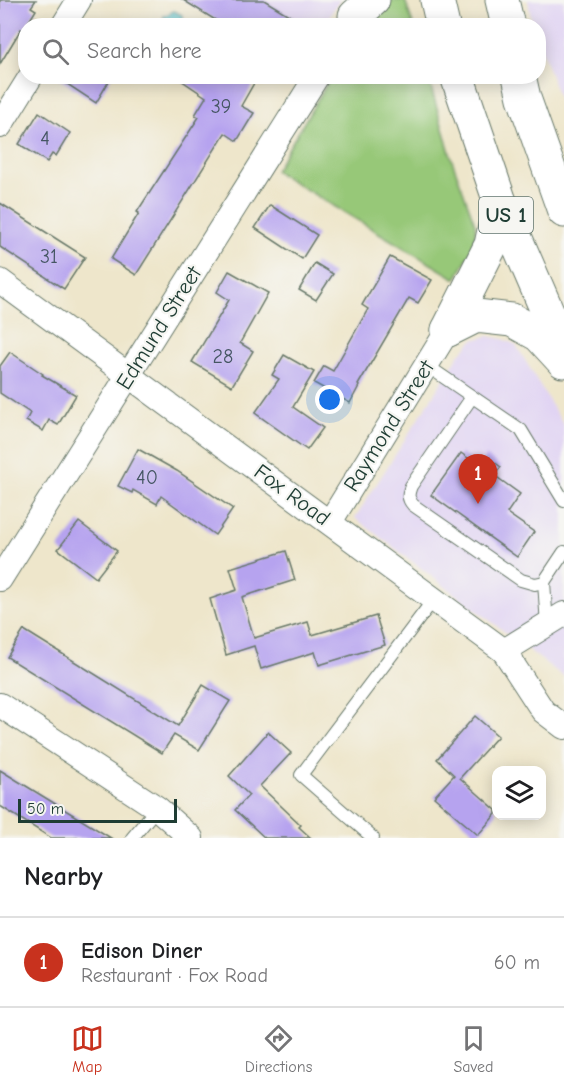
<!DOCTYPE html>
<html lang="en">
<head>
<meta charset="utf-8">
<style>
	body { margin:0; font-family:"Comic Neue",sans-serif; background:#f2f2f2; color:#202124 }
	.controls { position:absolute; right:18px; bottom:18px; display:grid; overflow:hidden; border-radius:12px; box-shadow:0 3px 15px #0003 }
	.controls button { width:54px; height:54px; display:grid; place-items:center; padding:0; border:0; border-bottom:2px solid #e0e0e0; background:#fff; color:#202124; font:30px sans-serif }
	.scale { position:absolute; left:18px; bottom:15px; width:159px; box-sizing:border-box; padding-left:6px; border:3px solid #1f3d34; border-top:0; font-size:16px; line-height:21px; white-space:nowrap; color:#1f3d34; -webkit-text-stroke:4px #f6f6f2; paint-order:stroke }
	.you { position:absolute; left:330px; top:400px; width:21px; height:21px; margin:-15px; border:4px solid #fff; border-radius:50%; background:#1a73e8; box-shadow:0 0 0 9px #1a73e833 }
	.badge { display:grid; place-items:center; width:39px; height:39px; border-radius:50%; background:#c8321e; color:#fff; font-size:20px; font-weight:700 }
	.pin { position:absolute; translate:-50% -50px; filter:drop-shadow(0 2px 3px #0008) }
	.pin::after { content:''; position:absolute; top:32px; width:21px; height:18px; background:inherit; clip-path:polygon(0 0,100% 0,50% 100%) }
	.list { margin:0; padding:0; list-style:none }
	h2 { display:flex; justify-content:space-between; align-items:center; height:78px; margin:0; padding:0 24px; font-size:26px }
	h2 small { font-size:20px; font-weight:400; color:#757577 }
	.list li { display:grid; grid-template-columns:39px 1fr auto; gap:18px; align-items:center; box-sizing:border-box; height:90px; padding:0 24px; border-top:2px solid #e0e0e0 }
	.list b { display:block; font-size:22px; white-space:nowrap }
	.list p { margin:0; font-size:20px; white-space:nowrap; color:#757577 }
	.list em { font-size:20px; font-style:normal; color:#757577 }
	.icon { flex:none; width:33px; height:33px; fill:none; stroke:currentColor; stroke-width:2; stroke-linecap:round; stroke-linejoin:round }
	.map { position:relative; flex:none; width:564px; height:838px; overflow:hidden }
	.search { position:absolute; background:#fff; box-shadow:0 3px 15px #0003; left:18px; right:18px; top:18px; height:66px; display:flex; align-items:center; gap:15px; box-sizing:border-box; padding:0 21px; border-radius:24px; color:#757577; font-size:22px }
	.sheet { height:168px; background:#fff }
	nav { display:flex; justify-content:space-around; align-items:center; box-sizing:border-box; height:84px; border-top:2px solid #e0e0e0; background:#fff; font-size:16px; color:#757577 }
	nav a { display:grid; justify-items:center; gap:3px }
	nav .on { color:#c8321e }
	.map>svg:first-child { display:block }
</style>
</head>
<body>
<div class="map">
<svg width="564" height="838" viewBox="0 0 564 838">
	<rect width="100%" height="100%" fill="#f6f6f2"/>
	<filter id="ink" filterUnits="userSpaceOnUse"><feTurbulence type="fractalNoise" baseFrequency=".0167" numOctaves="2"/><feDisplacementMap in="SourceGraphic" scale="12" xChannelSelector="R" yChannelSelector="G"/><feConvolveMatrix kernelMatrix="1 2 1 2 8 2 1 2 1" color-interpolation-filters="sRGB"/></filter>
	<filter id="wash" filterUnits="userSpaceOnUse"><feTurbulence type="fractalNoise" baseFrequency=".008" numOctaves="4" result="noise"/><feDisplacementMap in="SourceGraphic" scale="24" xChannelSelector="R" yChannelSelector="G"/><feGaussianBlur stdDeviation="1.35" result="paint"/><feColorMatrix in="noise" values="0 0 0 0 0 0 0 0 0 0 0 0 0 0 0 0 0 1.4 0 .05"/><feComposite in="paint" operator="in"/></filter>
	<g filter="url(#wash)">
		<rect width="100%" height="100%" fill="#eee6cb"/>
		<g fill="#e1d4f3">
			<polygon points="266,0 340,0 323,25 308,26"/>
			<polygon points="528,0 564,0 564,114 539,42 538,26 533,25 532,24"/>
			<polygon points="488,336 503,339 516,345 564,426 564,677 355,518 459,355 473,340"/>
		</g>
		<g fill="#97c878" stroke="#5b8256" stroke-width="1.5">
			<polygon points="390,0 405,0 413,25 367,26"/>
			<path d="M331,77H428L453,163L475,224C478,244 465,262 456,279L275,171Z"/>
		</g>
		<polygon fill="#54c2c9" stroke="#3a807e" stroke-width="1.5" points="174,11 182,15 185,25 162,25 164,16"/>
		<g id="blocks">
			<g fill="#b6a3ef">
				<polygon points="0,0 36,0 31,7 36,10 23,31 21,29 0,64"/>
				<polygon points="183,0 264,0 307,26 225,26"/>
				<polygon points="55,76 112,76 96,103"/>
				<polygon points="175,76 258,76 241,106 254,113 237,141 225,133 136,275 111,259 139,213 137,212 199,117 195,115 206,97"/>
				<polygon points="39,112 70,133 56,156 52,154 47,162 19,144"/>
				<polygon points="0,203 85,257 64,289 0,247"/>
				<polygon points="270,205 317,235 302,259 255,228"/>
				<polygon points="390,257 432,280 418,303 409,298 358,385 359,386 350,403 314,383 324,366 333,371 368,309 362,305"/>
				<polygon points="315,263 333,274 316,300 299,290"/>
				<polygon points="229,271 268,293 240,343 253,351 232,386 192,362 229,300 217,292"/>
				<polygon points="10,352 43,374 42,375 76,395 58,425 49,420 43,431 26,421 30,413 0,393 0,366"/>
				<polygon points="284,355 314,372 293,407 323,428 307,450 255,413 279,379 272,375"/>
				<polygon points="138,449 177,471 233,509 215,535 161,496 157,504 133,490 132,493 118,486"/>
				<polygon points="461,453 479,466 486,456 501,467 494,475 520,494 507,513 534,532 517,557 431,495"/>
				<polygon points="79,522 117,551 96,578 58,549"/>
				<polygon points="286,551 295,580 242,597 254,638 308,622 312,635 376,616 385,645 319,665 315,652 261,669 254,646 226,655 210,599 237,590 230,568"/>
				<polygon points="24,630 178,726 203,685 230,701 199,750 174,735 162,753 7,657"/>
				<polygon points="475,716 498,736 460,778 496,810 496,814 478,835 434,797 454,775 437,759"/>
				<polygon points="268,732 291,753 260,786 301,825 299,827 311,838 265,838 235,810 249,795 229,776"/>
				<polygon points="0,770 31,789 111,838 51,838 0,806"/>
			</g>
		</g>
	</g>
	<g filter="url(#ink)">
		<use href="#blocks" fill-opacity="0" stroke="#677869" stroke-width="1.5"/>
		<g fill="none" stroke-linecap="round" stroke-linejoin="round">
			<g stroke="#677869" stroke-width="14">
				<g id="service">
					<polyline points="426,365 521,430 564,501"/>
					<path d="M472,397L411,486C408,494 407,498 413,505L521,580L535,584L544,582L564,552"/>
					<polyline points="544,582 547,625"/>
					<polyline points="132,838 157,808"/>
					<polyline points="373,838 301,775 434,599"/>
				</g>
			</g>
			<g stroke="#677869" stroke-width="26">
				<g id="minor">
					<polyline points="63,26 79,0"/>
					<polyline points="0,126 31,76"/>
					<polyline points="0,281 504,651 543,711 564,727"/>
					<polyline points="330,522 448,330"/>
					<polyline points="0,579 317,76"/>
					<polyline points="504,651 564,614"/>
					<polyline points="0,705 157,808 191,838"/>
				</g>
			</g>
			<g stroke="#677869" stroke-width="35">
				<g id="trunk">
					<polyline points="437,0 443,26"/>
					<polyline points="502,0 508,26"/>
					<polyline points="355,16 373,0"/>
					<polyline points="457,76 500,202 564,350"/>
					<polyline points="519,76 524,98 564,211"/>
					<polyline points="448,330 491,245 500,202"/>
					<polyline points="448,330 476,316 512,320 539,335 563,361"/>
				</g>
			</g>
			<use href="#service" stroke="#fff" stroke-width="12"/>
			<use href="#minor" stroke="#fff" stroke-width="24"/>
			<use href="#trunk" stroke="#fff" stroke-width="33"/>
		</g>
	</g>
	<g text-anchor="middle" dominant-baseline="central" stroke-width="4.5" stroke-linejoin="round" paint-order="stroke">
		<g font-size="20" fill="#455663">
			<text x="221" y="106">39</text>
			<text x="45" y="138">4</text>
			<text x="49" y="256">31</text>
			<text x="223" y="356">28</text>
			<text x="147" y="477">40</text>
		</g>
		<rect fill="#f6f6f2" stroke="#60746d" stroke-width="1.5" x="479" y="197" width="54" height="36" rx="4.5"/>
		<g font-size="21" font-weight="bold" fill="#1f3d34">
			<text x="506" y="215">US 1</text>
		</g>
		<g font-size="22" fill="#1f3d34" stroke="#f6f6f2">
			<text transform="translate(159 328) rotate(-58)">Edmund Street</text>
			<text transform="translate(389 426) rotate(-58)">Raymond Street</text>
			<text transform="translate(292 495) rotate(36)">Fox Road</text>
		</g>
	</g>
</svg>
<div class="controls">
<button><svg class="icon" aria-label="layers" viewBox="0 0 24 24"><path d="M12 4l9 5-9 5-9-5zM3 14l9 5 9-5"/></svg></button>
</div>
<div class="scale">50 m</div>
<div class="you"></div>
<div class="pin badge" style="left:478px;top:504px">1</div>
<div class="search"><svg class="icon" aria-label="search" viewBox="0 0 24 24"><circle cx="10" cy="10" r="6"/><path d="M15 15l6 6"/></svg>Search here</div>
</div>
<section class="sheet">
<h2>Nearby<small></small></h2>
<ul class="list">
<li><span class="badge">1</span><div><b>Edison Diner</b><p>Restaurant · Fox Road</p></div><em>60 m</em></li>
</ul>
</section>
<nav>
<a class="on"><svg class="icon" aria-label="map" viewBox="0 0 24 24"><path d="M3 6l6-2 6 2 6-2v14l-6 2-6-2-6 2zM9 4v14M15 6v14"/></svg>Map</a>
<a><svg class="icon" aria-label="directions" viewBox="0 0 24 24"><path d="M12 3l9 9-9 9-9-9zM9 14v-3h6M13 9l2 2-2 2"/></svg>Directions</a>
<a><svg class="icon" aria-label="saved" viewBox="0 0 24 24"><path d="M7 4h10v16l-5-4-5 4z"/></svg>Saved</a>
</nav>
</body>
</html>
